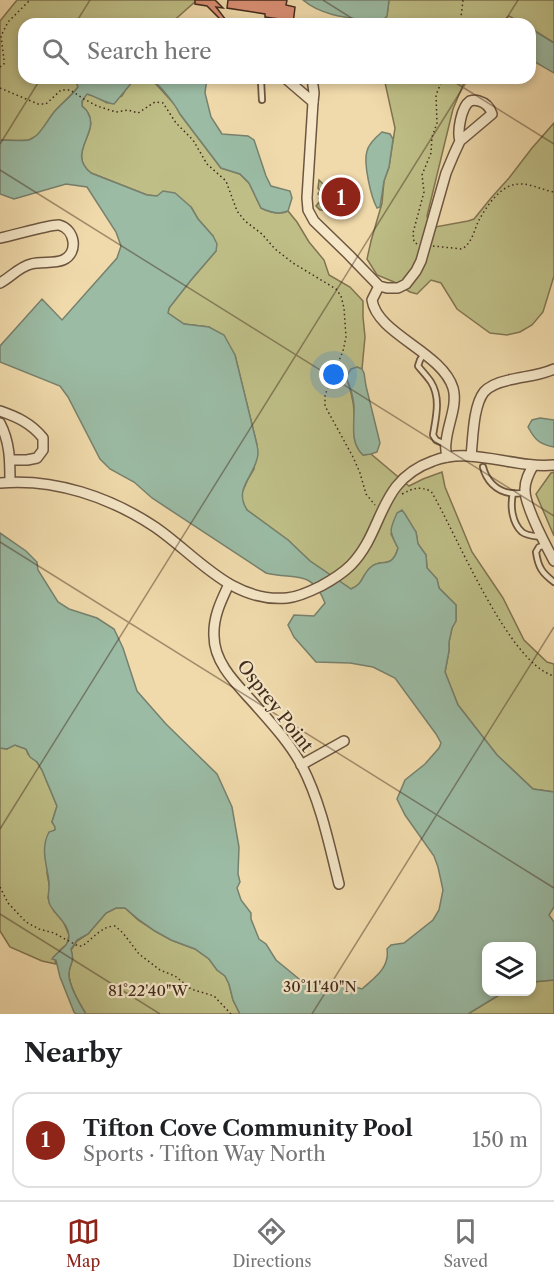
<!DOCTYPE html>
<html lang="en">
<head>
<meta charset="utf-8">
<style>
	body { margin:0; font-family:"Libre Caslon Text",serif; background:#f2f2f2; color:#202124 }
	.controls { position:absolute; right:18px; bottom:18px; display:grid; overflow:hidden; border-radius:12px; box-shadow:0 3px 9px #0003 }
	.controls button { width:54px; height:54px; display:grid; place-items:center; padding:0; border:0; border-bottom:2px solid #e0e0e0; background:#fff; color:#202124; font:30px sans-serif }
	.you { position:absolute; left:334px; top:375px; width:21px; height:21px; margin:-15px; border:4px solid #fff; border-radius:50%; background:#1a73e8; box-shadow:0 0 0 9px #1a73e833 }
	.badge { display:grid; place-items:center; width:39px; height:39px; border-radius:50%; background:#8f2418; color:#fff; font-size:20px; font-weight:700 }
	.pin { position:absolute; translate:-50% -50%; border:3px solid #fff; box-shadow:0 2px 6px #0006 }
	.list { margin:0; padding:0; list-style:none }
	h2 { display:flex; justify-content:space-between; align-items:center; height:78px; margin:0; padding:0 24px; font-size:26px }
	h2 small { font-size:20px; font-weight:400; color:#757577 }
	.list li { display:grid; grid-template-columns:39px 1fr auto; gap:18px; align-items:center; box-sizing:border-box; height:96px; margin:0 12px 12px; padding:0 12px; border:2px solid #e0e0e0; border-radius:18px }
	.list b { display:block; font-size:22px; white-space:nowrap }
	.list p { margin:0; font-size:20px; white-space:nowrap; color:#757577 }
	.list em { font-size:20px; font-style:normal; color:#757577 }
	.icon { flex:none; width:33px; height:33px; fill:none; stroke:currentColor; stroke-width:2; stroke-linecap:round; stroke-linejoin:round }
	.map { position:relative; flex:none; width:554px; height:1014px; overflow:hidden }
	.search { position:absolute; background:#fff; box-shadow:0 3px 9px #0003; left:18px; right:18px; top:18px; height:66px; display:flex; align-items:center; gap:15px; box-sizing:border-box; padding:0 21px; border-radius:18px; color:#757577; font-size:22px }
	.sheet { height:186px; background:#fff }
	nav { display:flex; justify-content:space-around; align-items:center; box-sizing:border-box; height:84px; border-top:2px solid #e0e0e0; background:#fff; font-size:16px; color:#757577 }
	nav a { display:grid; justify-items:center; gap:3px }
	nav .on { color:#8f2418 }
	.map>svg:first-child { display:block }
</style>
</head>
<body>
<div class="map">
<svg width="554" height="1014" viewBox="0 0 554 1014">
	<rect width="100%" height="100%" fill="#f0daab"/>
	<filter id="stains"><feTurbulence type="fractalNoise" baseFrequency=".00333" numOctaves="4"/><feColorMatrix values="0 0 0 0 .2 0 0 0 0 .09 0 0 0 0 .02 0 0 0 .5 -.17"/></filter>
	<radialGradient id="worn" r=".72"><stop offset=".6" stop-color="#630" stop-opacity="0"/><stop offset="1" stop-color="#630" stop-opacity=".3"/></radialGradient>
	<g fill="#bebe86" stroke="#807451" stroke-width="1.5">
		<path d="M17,0H197L170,24H24V78H75L78,87C71,96 63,102 55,111C49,118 44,128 38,135C36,136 31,139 29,140C25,141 6,140 0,140V21Z"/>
		<polygon points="389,0 554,0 554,43 530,28 530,24 523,24 509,16 500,24 381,24 387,16"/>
		<polygon points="384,78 466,78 453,109 427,216 430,228 468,221 474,219 491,198 509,178 532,148 554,123 554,276 543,312 532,325 520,332 507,335 490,333 457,309 441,283 431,280 417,294 410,292 394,282 377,275 367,259 371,241 382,203 384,181 389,167 395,128"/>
		<path d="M143,79L155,83L175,105L180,114L221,168L240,174L249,183L261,208C270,212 279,215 288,211L297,222L309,242L324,260L329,275L350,287L363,301V317L365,337L362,369L357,367L346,377C350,388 353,398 354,410C355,426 350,443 363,455L371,454L409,486L423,479L442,472L445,487L472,552L503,598L524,640L547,662L554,664V792L533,789L497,755L458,705L445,672L449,651V642L452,628L456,620V605L439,588L437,579L427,568L426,555L418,544L416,532L391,534L398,548C392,570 381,558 371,567C362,574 364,584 351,589L310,561L288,540L247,510L242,503L241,495L248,479L254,469L257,445L235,355L209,327L184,324L168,313L169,308L191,280L216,251L213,236L198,219L191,207L157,196L147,195L91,173C66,153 100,133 88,113C87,110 84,108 82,106C82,100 83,97 87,94L97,97L107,103L122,96L127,87L134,80Z"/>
		<path d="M319,180L330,191L329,193L341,188L352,194L356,203L354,211L350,213C340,212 337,200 328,197L325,201L327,204L324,210H320L316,206L321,200L319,198L320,196L318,194L320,191L318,188Z"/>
		<polygon points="554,472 554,536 536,494 551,473"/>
		<polygon points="12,745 15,745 26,749 28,754 37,762 42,770 57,806 52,822 56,827 55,830 52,832 47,873 50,889 48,898 54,911 63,921 69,935 67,944 60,950 55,960 56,964 42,961 10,947 0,931 0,748 7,749"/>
		<path d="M116,908H125L138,920L155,931L171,940L195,949L209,959L217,970L225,976L229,984L233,1000L240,1014H86C80,1004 68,985 69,973C70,961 75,964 71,950L77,941L88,934L106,913Z"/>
		<polygon points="554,980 554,1014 468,1014 504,992 532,992 532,982"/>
	</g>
	<g fill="#9bbba4" stroke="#77816e" stroke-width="1.5">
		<path d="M303,0H389L387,16L381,22C355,18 324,18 303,0Z"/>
		<polygon points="530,28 554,43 554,73 530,59"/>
		<path d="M75,78H207L205,93L211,117L222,134L248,136L254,140L266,176L271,186L290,191L292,198L288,211C279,215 269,212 261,208L249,183L240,174L221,168L180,114C176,106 162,87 154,82C148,79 140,80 134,80L114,104C105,103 97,97 87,94L82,101V106C84,108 87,110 88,113C100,133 66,153 91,173L147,195L157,196L163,191L175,193L191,207L198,219L213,236L217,244L216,251L191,280L169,308L168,313L184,324L209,327L224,335L235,355L257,445C258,450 259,454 257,459C252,479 234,489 247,510L288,540L310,561L351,589C364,584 362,574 371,567C381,558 392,570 398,548C389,531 389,531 397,513L402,510L405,514L416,532L418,544L426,555L427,568L437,579L439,588L456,605V621L452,628L449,642V651L445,672L458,705L497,755L533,789L554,792V907L549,915L554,922V980L532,982V946H486V992H504L468,1014H240L233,1000L229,984L225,976L217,970L209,959L195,949L171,940L155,931L138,919L125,908H116L106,913L88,934L77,940L71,949C75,964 70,961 69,973C68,984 80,1005 86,1014H76L74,1012L60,977L56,960L52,959C56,952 69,947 69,937C69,924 56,916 50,905C46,898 50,890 49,882C47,865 40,849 49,832L55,830V827L52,822L57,806L42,770L37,762L30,757L26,749L15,745L7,749L0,748V533L26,551L37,562L38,570L58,602L69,609L97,618L114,629L123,648L137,691L166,724L217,774L232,807L239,847L238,874L240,882L237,888L241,900L251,913V919L259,939L266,944L276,960L304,983L349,985L362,989C374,978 390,968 387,949L391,945L404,943L433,920L439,910L443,890L438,867L434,856L405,815L397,799L405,780L425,764L439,748L441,743L436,734L395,678L373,667L350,663L316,662L294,637L288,625L294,615L314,616L325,603C312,569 295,580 266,573L152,498L134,482L110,469L100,459L68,397L60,386L0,362V346L42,299L62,320L117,258L121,246L116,232L87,187L66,184L14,199L0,194V140C6,140 25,141 29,140C31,139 36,136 37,135C44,128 49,118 55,111C63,102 71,97 78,87Z"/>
		<path d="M382,132L390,134L393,139L389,167L384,181L380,207L377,208C371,197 363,163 367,151C369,143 376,137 382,132Z"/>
		<path d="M357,367L362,369L364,373L366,386L380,443L377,452L371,454L363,455C349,442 355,422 354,405C353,395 350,386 346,377L351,369Z"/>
		<path d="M540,418L554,420V447C539,444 535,440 528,427L532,420Z"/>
	</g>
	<g fill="#da8f74" stroke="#412a1c" stroke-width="1.5">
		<polygon points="195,0 215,0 223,8 216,7 226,20 223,22 207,6 195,4"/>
		<polygon points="228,0 287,0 286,5 295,7 293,24 279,21 279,19 265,17 265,14 227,8"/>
	</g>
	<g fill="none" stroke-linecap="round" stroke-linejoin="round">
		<g stroke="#6d5640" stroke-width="8">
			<g id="service">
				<polyline points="262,100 261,81 262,78"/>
				<path d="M424,354L420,360L418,366C422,371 427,376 431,382C441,398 436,417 433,435L436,440L445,444"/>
				<path d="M483,467C486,480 496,491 510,493C515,494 520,493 525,493"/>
				<path d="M513,493C510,506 512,523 522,532C527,536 535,536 542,537"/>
				<path d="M546,545L539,547L536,552C538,567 542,573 554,582"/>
			</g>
		</g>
		<g stroke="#6d5640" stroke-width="12">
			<g id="minor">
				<polyline points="285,78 313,102 314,93 312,78"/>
				<path d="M313,102L307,198L308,210L314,221L349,255L379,286L387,288H398L406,284L416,271L421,261L446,173L454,154L460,141L492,114C490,107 486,103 479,101C476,100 473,100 470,101C461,107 457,132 460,141"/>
				<path d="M0,238C12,236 51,224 59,225C75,229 79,253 63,260C54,264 41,261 31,264C19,267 11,277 0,283"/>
				<path d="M379,286L372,300C377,334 442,352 453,388C458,406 447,425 446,443C445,447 446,452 447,457"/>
				<path d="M0,411C17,417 31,423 43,438V450L37,458L27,460H10"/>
				<path d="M0,423C10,442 10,461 10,482"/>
				<path d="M471,456C473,439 473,406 484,392C490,385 500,382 509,380C525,376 538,376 554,369"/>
				<path d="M533,466C529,473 525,480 525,489C524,505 546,546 554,561"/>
				<path d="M0,483C54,478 110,497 155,527C196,555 231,603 287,598C299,597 311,591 321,586C332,580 342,574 351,565C385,530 377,481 433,461C472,446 514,469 554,465"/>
				<path d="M229,584C221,601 213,617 214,636C214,665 240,687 258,708C274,726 291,745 302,766C321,803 329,844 339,884"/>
				<polyline points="301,765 344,741"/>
			</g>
		</g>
		<g stroke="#412a1c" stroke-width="1.5" stroke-dasharray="1.5 3" stroke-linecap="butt">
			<polyline points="462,24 461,17 463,0"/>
			<polyline points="0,67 4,64 4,60 1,36 8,22 30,0"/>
			<polyline points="0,88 38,104 46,104 61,90 70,90 84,99 97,106 116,112 128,110 138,113 155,102 163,103 176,123 193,140 207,164 226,181 237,211 245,221 262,234 275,249 293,263 336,289 341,296 344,308 346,337 343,351 325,395 325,406 353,457 360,473 366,494 375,505"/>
			<polyline points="417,244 414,242 413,233 424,192 422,175 431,153 432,137 437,123 436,95 443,78"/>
			<path d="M433,246L462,249C472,243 474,231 478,222C486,207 500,185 518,184C530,183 542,190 554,192"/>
			<path d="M402,494C414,488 418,486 431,491C456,533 508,663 554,676"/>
			<path d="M0,887L8,903L26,922L39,929L54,933L78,946H82C93,939 101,926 115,926L123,933L139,954L160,970L175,976L191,989L214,996L231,1014"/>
		</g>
		<use href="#service" stroke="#f5e7c8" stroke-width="4.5"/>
		<use href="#minor" stroke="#f5e7c8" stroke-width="9"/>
	</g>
	<path fill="none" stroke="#412a1c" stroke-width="1.5" stroke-opacity="0.45" d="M323,0L361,24M75,24L90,0M503,24L518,0M448,78L554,144M0,144L41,78M0,170L554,516M0,542L554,888M0,829L469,78M0,914L160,1014M312,1014L554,627"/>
	<g text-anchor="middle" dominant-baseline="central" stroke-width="4.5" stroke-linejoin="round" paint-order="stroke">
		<g font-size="18" fill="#412a1c" stroke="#f5e7c8">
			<text transform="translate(275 706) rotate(52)">Osprey Point</text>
		</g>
	</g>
	<g font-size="15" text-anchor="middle" fill="#412a1c" stroke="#f5e7c8" stroke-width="4.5" stroke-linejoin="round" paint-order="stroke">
		<text x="320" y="992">30°11'40"N</text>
		<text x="148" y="996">81°22'40"W</text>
	</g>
	<rect width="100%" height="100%" filter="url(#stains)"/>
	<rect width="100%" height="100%" fill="url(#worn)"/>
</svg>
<div class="controls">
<button><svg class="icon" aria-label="layers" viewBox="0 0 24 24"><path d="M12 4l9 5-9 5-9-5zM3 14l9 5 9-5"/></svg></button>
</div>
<div class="you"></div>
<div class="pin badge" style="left:341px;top:197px">1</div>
<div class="search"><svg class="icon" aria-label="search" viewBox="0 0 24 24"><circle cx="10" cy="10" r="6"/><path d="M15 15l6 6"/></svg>Search here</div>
</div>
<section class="sheet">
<h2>Nearby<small></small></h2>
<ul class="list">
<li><span class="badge">1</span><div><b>Tifton Cove Community Pool</b><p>Sports · Tifton Way North</p></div><em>150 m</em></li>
</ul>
</section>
<nav>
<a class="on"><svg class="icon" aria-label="map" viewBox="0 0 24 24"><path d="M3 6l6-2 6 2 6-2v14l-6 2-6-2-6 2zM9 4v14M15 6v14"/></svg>Map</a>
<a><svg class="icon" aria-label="directions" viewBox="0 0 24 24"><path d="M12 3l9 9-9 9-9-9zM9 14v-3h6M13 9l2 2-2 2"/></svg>Directions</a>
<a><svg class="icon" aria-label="saved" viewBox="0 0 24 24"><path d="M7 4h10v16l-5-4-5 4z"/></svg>Saved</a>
</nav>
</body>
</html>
